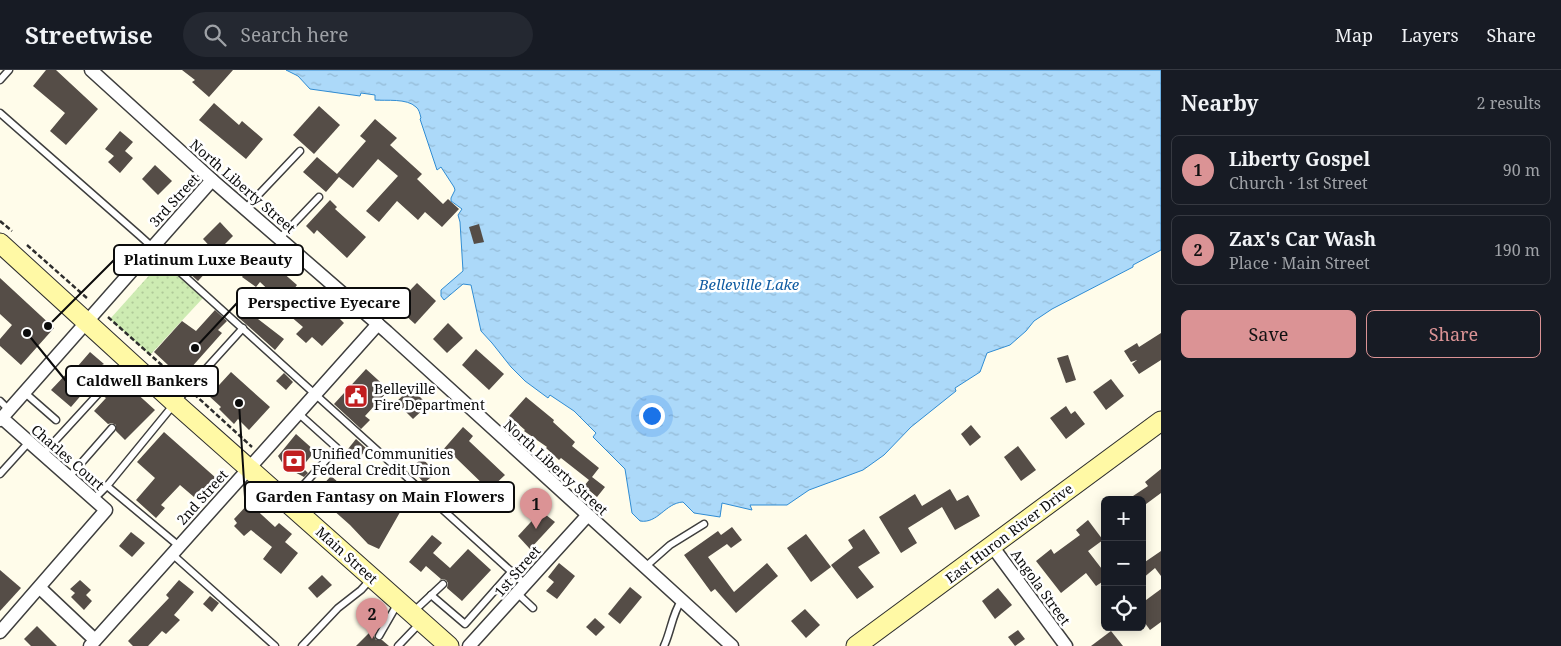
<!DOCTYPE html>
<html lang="en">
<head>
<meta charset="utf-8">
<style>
	body { margin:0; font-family:"Noto Serif",serif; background:#242831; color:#f1f3f6 }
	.controls { position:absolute; right:15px; bottom:15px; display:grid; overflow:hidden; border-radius:8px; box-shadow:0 2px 12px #0003 }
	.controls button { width:45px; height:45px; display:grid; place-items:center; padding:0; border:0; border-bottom:1px solid #363941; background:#171b24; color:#f1f3f6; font:25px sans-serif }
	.you { position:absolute; left:651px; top:345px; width:18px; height:18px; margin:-12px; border:4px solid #fff; border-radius:50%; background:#1a73e8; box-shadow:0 0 0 8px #1a73e833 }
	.badge { display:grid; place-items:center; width:32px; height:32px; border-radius:50%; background:#db9395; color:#111; font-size:16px; font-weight:700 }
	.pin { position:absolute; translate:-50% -41px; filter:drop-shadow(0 1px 2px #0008) }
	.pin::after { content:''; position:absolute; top:26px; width:18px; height:15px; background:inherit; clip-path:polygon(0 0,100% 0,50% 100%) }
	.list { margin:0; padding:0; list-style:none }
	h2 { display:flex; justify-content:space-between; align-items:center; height:65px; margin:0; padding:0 20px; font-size:21px }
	h2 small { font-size:16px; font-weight:400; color:#9ea1a6 }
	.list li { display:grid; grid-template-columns:32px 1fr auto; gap:15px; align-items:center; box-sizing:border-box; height:70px; margin:0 10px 10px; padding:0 10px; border:1px solid #363941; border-radius:8px }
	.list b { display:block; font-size:19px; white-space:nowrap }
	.list p { margin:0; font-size:16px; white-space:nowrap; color:#9ea1a6 }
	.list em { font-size:16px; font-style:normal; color:#9ea1a6 }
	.actions { display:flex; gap:10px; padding:15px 20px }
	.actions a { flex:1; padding:11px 0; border:1px solid #db9395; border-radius:8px; text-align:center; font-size:18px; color:#db9395 }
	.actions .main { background:#db9395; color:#111 }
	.icon { flex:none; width:28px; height:28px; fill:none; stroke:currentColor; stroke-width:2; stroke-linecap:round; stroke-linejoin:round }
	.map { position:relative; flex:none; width:1161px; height:576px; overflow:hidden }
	header { display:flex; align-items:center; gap:30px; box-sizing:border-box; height:70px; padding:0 25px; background:#171b24; border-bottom:1px solid #363941 }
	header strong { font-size:24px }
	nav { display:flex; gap:28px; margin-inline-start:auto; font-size:18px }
	.search { width:350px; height:45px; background:#242831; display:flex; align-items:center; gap:12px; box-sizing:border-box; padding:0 18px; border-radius:28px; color:#9ea1a6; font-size:19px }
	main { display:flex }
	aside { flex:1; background:#171b24 }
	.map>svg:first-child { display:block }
</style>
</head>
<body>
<header>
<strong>Streetwise</strong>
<div class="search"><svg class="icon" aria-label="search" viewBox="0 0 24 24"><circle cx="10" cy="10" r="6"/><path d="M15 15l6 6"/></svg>Search here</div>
<nav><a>Map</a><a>Layers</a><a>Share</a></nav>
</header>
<main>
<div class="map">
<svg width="1161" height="576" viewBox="0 0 1161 576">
	<defs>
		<pattern id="grass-dots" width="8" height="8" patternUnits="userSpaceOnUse" patternTransform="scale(1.25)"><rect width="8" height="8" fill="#cdebb2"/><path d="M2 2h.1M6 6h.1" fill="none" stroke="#afc898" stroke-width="1.8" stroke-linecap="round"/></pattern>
		<pattern id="water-ripples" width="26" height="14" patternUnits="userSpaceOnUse" patternTransform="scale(1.25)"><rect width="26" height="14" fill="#acd9f9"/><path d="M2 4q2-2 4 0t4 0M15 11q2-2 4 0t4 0" fill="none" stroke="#93b9d4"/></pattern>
	</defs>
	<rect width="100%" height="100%" fill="#fffcea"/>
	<polygon fill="url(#grass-dots)" points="162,191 203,228 150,285 110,249"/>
	<path fill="url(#water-ripples)" stroke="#308cd3" d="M286,0H1161V180L1133,195V197L1052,239L1034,251L1026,261L1010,275L987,283L980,302L955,318L956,321L911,357L884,385L863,400L809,420L787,435H750L752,440L722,433L720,447L694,443L683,432C665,433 658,454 640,451L632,443L625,399L593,367L596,363L574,341L550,325L548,328L525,311L511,297L492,273L481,261L471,215L463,214L444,230L441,226V220L463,201L460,152L458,145L462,139L451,131V128L455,120L454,117L441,97L437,100L420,49L421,48C420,44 419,39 416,37C407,28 386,31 375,30V25L361,23L360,26L310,19L298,6Z"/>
	<g fill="#554d47">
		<polygon points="46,0 56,0 98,39 66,75 50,61 65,43 33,16"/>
		<polygon points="182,0 233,0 209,27 192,12 195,10"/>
		<polygon points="214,33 239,55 242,51 263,69 246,89 199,50"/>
		<polygon points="319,36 340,55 314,84 293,65"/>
		<polygon points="375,49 397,68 390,75 422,104 417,109 443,134 448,129 459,139 442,157 425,142 418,150 397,131 379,152 366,141 398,106 378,89 353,118 339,107 326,122 303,102 317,87 337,104 366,71 360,66"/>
		<polygon points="120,61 133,72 125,81 133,88 120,103 108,92 114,86 105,79"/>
		<polygon points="155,95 172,111 158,125 142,109"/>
		<polygon points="330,130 337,137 335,139 366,167 347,188 317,160 314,164 306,156"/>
		<polygon points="220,152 233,166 216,183 203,169"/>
		<polygon points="479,154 484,172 474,174 469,157"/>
		<polygon points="261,181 276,191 273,194 297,215 291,223 323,249 331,240 344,253 322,276 312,267 306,273 296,264 303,257 276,234 279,230 260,212 256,217 242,207"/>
		<polygon points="197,190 208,200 198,211 187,201"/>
		<polygon points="0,208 54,258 21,295 0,276 0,269 12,255 0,244"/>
		<polygon points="417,213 436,231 415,254 395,236"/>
		<polygon points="248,238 260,248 258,249 284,269 275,280 239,248"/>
		<polygon points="215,240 227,251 218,260 222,263 182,308 154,282 182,251 196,261"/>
		<polygon points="448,253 463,268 447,283 433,269"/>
		<polygon points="1161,263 1161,290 1139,304 1132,294 1137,290 1131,292 1124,281 1137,273 1139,277"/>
		<polygon points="476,279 504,304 489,320 462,295"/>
		<polygon points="90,282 104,294 102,295 122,310 155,340 125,370 116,361 116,355 112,353 108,354 94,341 106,328 103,326 104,322 102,319 95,320 90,315 71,337 51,320 68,302 71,304"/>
		<polygon points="1068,285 1076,310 1066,313 1057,288"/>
		<polygon points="366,299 389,320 365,346 370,350 361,359 334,334"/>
		<polygon points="231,302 270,337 249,360 238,349 234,354 219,339 221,337 209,326"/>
		<polygon points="284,303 293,312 286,320 276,311"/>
		<polygon points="1111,309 1124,326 1106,340 1093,322"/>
		<polygon points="411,318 428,335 413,349 396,332"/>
		<polygon points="526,327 554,350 553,352 575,372 572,376 599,398 592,407 605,417 597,427 584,416 589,410 561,388 559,390 546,378 547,377 524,361 525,360 509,346"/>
		<polygon points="1066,336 1071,344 1075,341 1085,354 1066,369 1050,348"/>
		<polygon points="971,355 981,367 970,376 961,364"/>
		<polygon points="463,357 473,366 469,371 505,405 489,420 455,387 452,390 442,381"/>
		<polygon points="164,362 216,408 203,423 200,420 194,427 180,415 161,435 165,438 156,448 136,430 155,408 137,392"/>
		<polygon points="296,364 315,381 302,397 308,403 304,407 285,397 278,386"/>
		<polygon points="356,369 367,379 358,389 348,379"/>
		<polygon points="1018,376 1036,400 1021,411 1004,387"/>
		<polygon points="422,388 436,403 424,413 411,398"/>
		<polygon points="1161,399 1161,423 1142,437 1142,430 1127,430 1148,416 1145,412"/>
		<polygon points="331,406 348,421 350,419 372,435 398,413 412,425 407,430 379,479 368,474 350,455 332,439 336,435 319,419"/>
		<polygon points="950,419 957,431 968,425 980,446 955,460 942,437 908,458 917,473 901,483 879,447 915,424 922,436"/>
		<polygon points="249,433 275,457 279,453 292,464 285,472 298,483 281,504 263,489 272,477 251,460 244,466 234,456 237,453 234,449"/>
		<polygon points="541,441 555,452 530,479 518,466"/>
		<polygon points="1088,450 1103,470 1088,481 1105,503 1105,510 1096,516 1086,503 1061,523 1036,491 1051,479 1054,484 1080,465 1076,460"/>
		<polygon points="732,457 742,470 731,478 727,474 708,487 734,522 767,493 778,506 736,543 715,519 711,522 684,485 718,461 721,465"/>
		<polygon points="864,459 880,483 858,497 874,517 857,529 831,495 853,478 848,470"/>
		<polygon points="131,462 145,473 132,487 119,476"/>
		<polygon points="806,464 831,497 811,512 787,478"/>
		<polygon points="432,465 442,473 433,483 450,498 468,479 491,500 462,531 447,518 448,513 446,510 442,509 439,511 441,509 426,496 421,502 409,492"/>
		<polygon points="1161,481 1161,506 1155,498 1142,509 1142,494"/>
		<polygon points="559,493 575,506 557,529 546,521 554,512 548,507"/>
		<polygon points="0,500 21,518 0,541"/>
		<polygon points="322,505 332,515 317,528 308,518"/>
		<polygon points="80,510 91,520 86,525 92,531 84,540 71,527 75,523 70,519"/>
		<polygon points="179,510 194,522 174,545 180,550 166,564 162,561 148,576 133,576 128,571 169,528 166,525"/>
		<polygon points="630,517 642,527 620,554 608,544"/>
		<polygon points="998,518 1012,535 995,549 982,531"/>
		<polygon points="1161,519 1161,552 1150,560 1142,549 1142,533"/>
		<polygon points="210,526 219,533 212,542 203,534"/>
		<polygon points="805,539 820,555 806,568 791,551"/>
		<polygon points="595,548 605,557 596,566 586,557"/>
		<polygon points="37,556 57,576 31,576 24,569"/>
		<polygon points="372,560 375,563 374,566 376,570 382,570 389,576 356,576"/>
		<polygon points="1018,560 1025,569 1015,576 1008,567"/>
		<polygon points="1111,561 1123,576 1091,576"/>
	</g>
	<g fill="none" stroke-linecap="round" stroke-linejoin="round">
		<g stroke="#3e3e3e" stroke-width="9">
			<g id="service">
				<polyline points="0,10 9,0"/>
				<polyline points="0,43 139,165 525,514"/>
				<polyline points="245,139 300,81"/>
				<polyline points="279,169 319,127"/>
				<polyline points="24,322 56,350"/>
				<polyline points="0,331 9,340"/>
				<polyline points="43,384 99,323"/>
				<polyline points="0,404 29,372"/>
				<polyline points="69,407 112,358"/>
				<polyline points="107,416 175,333 243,258"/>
				<polyline points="94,429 107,416 179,476"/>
				<polyline points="289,431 337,378 298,343"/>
				<polyline points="172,484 275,576"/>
				<polyline points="644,498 670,475 704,454"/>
				<polyline points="517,523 533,538"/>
				<polyline points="431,525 465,554 512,501"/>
				<polyline points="413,542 443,514"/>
				<polyline points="379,566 398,533"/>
				<polyline points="302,576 338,538 361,520 370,510"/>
				<polyline points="398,576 421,552"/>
				<path d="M664,576C671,561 672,545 681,531"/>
			</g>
		</g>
		<g stroke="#3e3e3e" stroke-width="15">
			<g id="minor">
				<polyline points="91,0 212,110 387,262 732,576"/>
				<polyline points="0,350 212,110"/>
				<polyline points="992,476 1066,576"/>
				<polyline points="40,518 95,570"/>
				<polyline points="0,562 106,440 2,348"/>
				<polyline points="90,576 378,254"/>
				<polyline points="469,576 587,446"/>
			</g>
		</g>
		<g stroke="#2d2d2d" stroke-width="21">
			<g id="secondary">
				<polyline points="0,173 175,333 449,576"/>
				<polyline points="856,576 1161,351"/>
			</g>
		</g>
		<g stroke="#2d2d2d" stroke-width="2.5" stroke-dasharray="5 2.5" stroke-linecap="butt">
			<polyline points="0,151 12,161"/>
			<polyline points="27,175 88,229"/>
			<polyline points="108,247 183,314"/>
			<polyline points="194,324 252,377"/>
		</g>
		<use href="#service" stroke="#fff" stroke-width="6"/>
		<use href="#minor" stroke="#fff" stroke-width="12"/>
		<use href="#secondary" stroke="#fff9a5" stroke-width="19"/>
	</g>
	<defs>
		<g id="civic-square" transform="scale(1.25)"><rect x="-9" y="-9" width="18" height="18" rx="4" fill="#c11e1f" stroke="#fff"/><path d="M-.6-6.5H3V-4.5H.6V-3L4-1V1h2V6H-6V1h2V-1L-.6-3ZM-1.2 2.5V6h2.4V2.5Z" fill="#fff"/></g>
		<g id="bank-square" transform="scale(1.25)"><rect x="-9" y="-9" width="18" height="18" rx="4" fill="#c11e1f" stroke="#fff"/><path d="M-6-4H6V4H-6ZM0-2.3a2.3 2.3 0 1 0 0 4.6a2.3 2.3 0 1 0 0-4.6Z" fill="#fff"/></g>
	</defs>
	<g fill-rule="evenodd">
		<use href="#civic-square" x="356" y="326"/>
		<use href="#bank-square" x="294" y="391"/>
	</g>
	<g text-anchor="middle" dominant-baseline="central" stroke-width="5" stroke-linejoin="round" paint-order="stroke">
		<g font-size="14" fill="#0b0b0b" stroke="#fff">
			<text transform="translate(243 116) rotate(41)">North Liberty Street</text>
			<text transform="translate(174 130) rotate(-48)">3rd Street</text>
			<text transform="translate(68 387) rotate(41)">Charles Court</text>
			<text transform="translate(556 397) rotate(42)">North Liberty Street</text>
			<text transform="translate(202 427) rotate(-48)">2nd Street</text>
			<text transform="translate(1009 463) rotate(-37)">East Huron River Drive</text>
			<text transform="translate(347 485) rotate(42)">Main Street</text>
			<text transform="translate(517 501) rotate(-49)">1st Street</text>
			<text transform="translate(1041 517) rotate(54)">Angola Street</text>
		</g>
		<g font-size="14" fill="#0b0b0b" stroke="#fff" text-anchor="start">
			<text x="374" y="318">Belleville<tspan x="374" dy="16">Fire Department</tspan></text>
			<text x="312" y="383">Unified Communities<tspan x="312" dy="16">Federal Credit Union</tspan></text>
		</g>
		<g font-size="15" font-style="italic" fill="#105ca2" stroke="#fff">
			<text x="749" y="214">Belleville Lake</text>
		</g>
	</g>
	<path fill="none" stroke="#0b0b0b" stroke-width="2" d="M48 256L114 190M195 278L237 233M27 263L66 311M239 333L245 427"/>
	<g fill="#0b0b0b" stroke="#fff" stroke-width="2">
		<circle cx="48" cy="256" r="5"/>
		<circle cx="195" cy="278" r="5"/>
		<circle cx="27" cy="263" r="5"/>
		<circle cx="239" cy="333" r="5"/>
	</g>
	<g fill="#fff" stroke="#0b0b0b" stroke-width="2">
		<rect x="114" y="175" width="189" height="30" rx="5"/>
		<rect x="237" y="218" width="173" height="30" rx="5"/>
		<rect x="66" y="296" width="152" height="30" rx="5"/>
		<rect x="245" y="412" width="269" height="30" rx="5"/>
	</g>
	<g font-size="15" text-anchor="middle" font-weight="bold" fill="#0b0b0b">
		<text x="208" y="195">Platinum Luxe Beauty</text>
		<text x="324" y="238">Perspective Eyecare</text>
		<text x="142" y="316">Caldwell Bankers</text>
		<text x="380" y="432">Garden Fantasy on Main Flowers</text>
	</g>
</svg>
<div class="controls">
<button>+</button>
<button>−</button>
<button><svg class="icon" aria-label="locate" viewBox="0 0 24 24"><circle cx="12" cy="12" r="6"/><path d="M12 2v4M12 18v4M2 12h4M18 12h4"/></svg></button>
</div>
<div class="you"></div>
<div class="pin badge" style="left:536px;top:459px">1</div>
<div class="pin badge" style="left:372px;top:569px">2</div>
</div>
<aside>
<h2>Nearby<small>2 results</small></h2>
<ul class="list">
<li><span class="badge">1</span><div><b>Liberty Gospel</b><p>Church · 1st Street</p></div><em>90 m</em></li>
<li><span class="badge">2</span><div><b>Zax's Car Wash</b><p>Place · Main Street</p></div><em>190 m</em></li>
</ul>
<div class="actions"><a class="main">Save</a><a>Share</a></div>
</aside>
</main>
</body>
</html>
